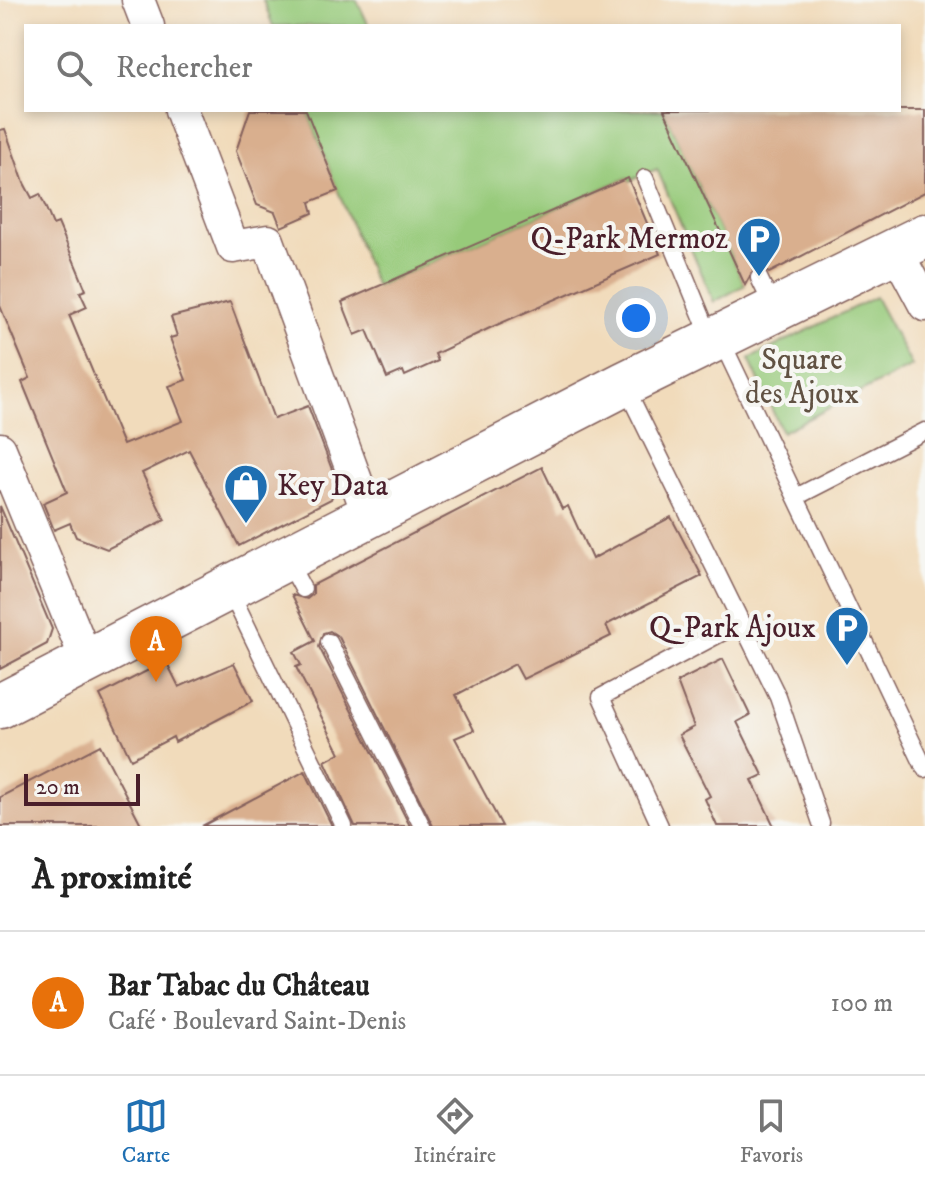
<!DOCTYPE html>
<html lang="fr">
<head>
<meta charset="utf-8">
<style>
	body { margin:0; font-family:"IM FELL DW Pica",serif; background:#f2f2f2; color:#222 }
	.scale { position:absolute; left:24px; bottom:20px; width:116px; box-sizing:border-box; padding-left:8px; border:4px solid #4a1f2b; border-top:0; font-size:22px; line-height:28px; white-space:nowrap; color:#4a1f2b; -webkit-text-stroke:6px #f6f6f2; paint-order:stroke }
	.you { position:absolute; left:636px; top:318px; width:28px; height:28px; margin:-20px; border:6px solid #fff; border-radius:50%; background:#1a73e8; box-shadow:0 0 0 12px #1a73e833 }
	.badge { display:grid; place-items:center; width:52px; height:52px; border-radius:50%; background:#1f6fb2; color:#fff; font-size:26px; font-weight:700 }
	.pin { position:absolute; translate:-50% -66px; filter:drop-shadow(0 2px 4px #0008) }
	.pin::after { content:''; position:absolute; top:42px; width:28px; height:24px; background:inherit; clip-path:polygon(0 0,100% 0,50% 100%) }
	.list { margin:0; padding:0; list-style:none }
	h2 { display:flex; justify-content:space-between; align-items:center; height:104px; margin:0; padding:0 32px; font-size:34px }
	h2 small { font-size:26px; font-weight:400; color:#767676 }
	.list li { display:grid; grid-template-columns:52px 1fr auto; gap:24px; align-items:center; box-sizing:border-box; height:144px; padding:0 32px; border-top:2px solid #e0e0e0 }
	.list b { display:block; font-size:30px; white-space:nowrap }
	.list p { margin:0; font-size:26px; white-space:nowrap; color:#767676 }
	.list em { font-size:26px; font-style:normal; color:#767676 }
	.icon { flex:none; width:44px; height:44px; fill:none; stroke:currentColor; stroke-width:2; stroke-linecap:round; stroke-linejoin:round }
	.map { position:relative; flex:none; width:925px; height:826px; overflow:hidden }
	.search { position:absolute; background:#fff; box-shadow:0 4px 12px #0003; left:24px; right:24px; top:24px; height:88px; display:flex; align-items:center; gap:20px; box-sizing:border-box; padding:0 28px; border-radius:0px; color:#767676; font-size:30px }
	.sheet { height:248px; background:#fff }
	nav { display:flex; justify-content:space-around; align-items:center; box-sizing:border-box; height:112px; border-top:2px solid #e0e0e0; background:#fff; font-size:22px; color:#767676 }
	nav a { display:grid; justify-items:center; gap:4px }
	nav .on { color:#1f6fb2 }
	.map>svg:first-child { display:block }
</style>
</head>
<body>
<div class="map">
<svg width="925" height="826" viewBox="0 0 925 826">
	<rect width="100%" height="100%" fill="#f6f6f2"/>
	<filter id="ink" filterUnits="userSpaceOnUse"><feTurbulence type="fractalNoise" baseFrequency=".0125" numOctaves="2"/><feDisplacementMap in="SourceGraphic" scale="16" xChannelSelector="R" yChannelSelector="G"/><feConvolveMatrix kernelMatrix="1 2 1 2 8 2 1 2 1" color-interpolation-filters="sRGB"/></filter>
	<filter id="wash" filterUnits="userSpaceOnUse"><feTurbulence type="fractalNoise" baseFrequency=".006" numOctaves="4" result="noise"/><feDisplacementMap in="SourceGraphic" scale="32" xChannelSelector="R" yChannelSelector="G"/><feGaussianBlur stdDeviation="1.8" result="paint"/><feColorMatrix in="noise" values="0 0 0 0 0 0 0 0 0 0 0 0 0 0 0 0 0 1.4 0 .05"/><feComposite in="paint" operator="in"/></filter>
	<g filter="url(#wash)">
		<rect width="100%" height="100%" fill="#f1dbbb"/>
		<g fill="#97ca7a" stroke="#707452" stroke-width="2">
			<polygon points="263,0 357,0 369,26 273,26"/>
			<polygon points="306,110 664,110 745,285 714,302 657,169 629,181 627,178 376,287"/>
			<polygon points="875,297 912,366 782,432 749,359"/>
		</g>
		<g id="blocks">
			<g fill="#d9af8e">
				<polygon points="250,110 306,110 338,191 310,202 313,213 281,227 275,212 257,205 236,151"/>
				<polygon points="664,110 925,110 925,192 769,273 761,267 754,269 745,285"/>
				<polygon points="5,129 24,183 32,198 40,194 53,225 58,223 86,290 80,292 87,307 69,315 123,445 183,421 169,386 186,380 170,338 177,336 171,317 230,302 274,419 308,406 337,483 331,499 239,546 189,450 142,473 165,520 107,549 76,537 70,523 54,530 43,503 67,492 22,382 30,378 0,306 0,130"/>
				<polygon points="628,178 660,254 492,327 435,354 438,361 405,376 403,371 387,378 367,330 355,335 342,302"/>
				<polygon points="542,467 562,509 568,506 592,559 671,517 702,576 606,625 611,636 523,679 515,664 456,695 474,730 455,738 502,826 433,826 339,637 330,631 323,633 319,647 410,826 355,826 325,761 340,753 296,667 301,665 294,652 315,641 292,595 307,599 313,594 313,585"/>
				<polygon points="0,506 52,629 47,644 0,669"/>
				<polygon points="723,659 750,715 737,722 763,775 752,780 774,826 717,826 705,799 710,796 679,735 694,727 677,682"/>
				<polygon points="166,661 179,687 234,663 253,701 175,742 173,737 131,759 100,695"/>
				<polygon points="100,745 142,826 0,826 0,797"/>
				<polygon points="305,771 332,826 202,826"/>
			</g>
		</g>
	</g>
	<g filter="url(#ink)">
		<use href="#blocks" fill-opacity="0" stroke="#84615d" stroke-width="2"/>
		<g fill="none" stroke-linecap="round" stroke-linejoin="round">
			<g stroke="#84615d" stroke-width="19">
				<g id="service">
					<polyline points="645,178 711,339"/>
					<polyline points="759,278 774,309"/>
					<polyline points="720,338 925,769"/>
					<polyline points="625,386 778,697 821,823"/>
					<polyline points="796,497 925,431"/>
					<polyline points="287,559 303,589"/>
					<polyline points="229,589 344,826"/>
					<polyline points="329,642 422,826"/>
					<polyline points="660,826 601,697 742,622"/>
				</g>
			</g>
			<g stroke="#84615d" stroke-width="35">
				<g id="minor">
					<polyline points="138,0 148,26"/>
					<polyline points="181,110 233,247 268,241 369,516"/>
					<polyline points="896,251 925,305"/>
					<polyline points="0,449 87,661"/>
				</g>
			</g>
			<g stroke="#84615d" stroke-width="47">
				<polyline id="secondary" points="0,706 624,384 925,236"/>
			</g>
			<use href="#service" stroke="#fff" stroke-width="16"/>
			<use href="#minor" stroke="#fff" stroke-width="32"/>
			<use href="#secondary" stroke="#fff" stroke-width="44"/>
		</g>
	</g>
	<defs>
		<g id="parking-pin" transform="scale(2.3)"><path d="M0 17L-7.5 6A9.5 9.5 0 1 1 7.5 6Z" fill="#1f6fb2" stroke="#f6f6f2"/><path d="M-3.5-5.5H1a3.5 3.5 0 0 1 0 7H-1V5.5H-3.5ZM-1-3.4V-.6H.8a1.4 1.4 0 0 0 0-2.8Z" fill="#fff"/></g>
		<g id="shop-pin" transform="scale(2.3)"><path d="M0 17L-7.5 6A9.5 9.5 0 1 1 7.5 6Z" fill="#1f6fb2" stroke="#f6f6f2"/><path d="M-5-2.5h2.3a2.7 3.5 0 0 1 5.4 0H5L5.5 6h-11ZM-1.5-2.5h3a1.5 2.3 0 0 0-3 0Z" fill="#fff"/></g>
	</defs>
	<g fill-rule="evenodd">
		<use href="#parking-pin" x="759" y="239"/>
		<use href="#shop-pin" x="246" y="486"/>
		<use href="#parking-pin" x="847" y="628"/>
	</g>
	<g text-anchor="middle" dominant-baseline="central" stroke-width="8" stroke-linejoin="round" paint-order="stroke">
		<g font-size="30" fill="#4a1f2b" stroke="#f6f6f2" text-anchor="end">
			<text x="728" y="239">Q-Park Mermoz</text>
			<text x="277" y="486" text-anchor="start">Key Data</text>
			<text x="816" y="628">Q-Park Ajoux</text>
		</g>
		<g font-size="30" fill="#615243" stroke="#f6f6f2">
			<text x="802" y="360">Square<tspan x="802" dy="34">des Ajoux</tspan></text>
		</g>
	</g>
</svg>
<div class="scale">20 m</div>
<div class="you"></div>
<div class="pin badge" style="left:156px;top:682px;background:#e8710a">A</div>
<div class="search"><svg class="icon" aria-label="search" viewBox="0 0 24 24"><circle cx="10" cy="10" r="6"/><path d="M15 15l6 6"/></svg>Rechercher</div>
</div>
<section class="sheet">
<h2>À proximité<small></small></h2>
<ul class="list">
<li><span class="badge" style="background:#e8710a">A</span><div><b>Bar Tabac du Château</b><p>Café · Boulevard Saint-Denis</p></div><em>100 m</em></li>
</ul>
</section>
<nav>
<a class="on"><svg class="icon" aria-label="map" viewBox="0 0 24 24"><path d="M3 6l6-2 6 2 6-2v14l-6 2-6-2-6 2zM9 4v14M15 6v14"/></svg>Carte</a>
<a><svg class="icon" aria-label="directions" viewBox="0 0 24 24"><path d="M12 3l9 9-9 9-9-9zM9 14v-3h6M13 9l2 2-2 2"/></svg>Itinéraire</a>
<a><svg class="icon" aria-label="saved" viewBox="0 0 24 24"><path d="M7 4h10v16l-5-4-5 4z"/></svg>Favoris</a>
</nav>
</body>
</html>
